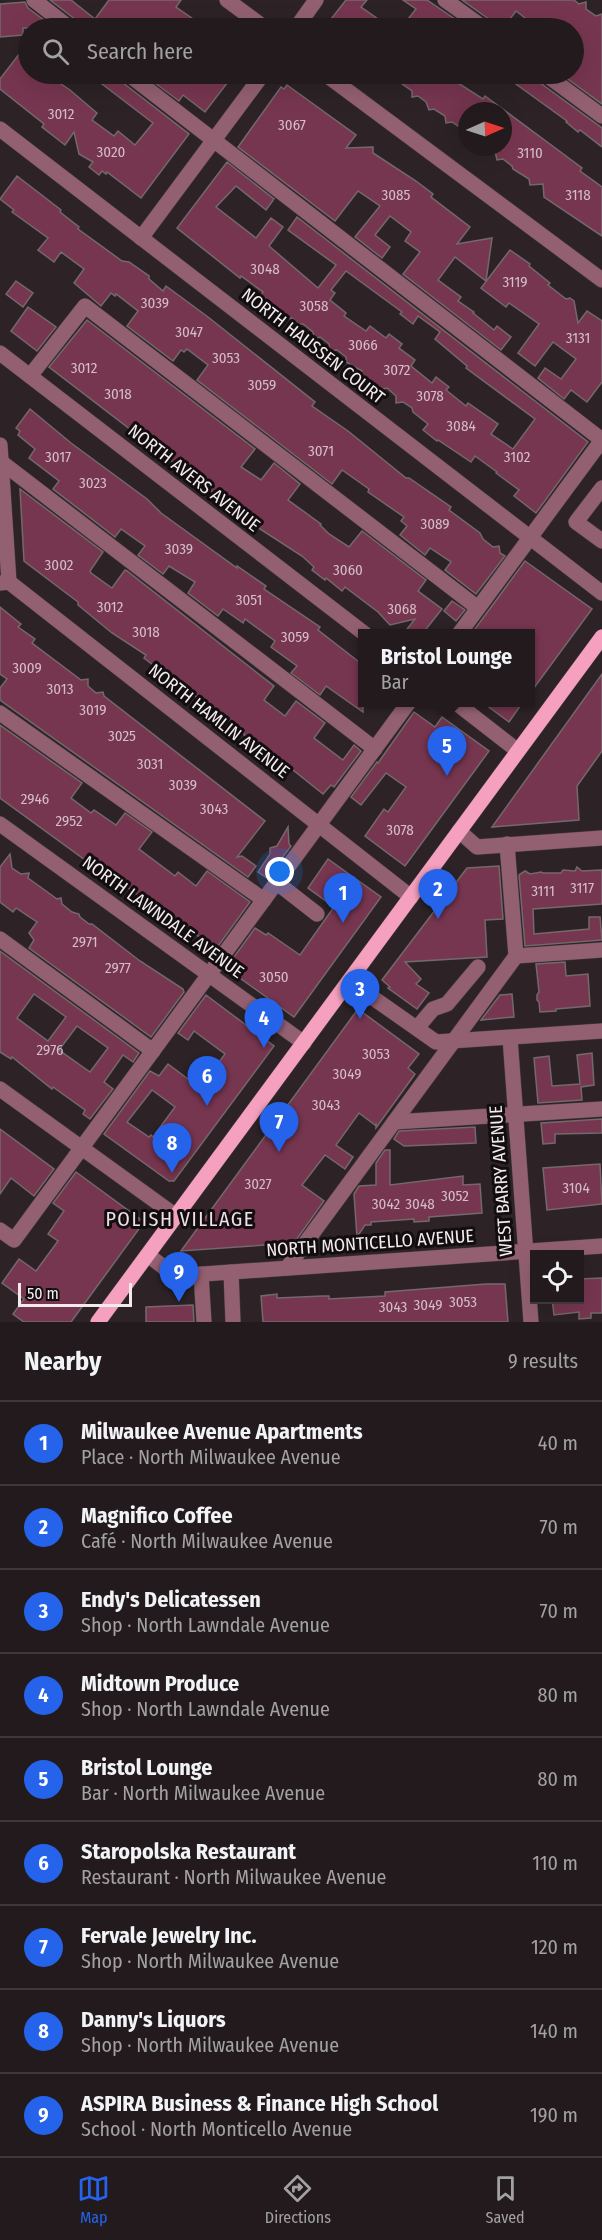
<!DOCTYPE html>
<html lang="en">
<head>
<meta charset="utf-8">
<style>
	body { margin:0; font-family:"Fira Sans Condensed",sans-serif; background:#2e2729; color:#f1f3f6 }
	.controls { position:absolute; right:18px; bottom:18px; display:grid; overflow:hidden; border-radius:0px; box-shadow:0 6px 24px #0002 }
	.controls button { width:54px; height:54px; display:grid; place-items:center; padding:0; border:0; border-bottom:2px solid #3f383b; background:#221a1c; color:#f1f3f6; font:30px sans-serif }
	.compass { position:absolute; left:458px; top:102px; width:54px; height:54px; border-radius:50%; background:#221a1c; box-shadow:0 6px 24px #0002; rotate:87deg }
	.scale { position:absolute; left:18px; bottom:15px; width:114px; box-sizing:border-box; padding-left:6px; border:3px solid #f2eaed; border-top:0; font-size:16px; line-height:21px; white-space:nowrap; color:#f2eaed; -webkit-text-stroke:4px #120d0f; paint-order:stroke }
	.you { position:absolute; left:280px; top:872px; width:21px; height:21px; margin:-15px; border:4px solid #fff; border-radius:50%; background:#1a73e8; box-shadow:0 0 0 9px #1a73e833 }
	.badge { display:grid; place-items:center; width:39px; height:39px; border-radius:50%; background:#2563eb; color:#fff; font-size:20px; font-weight:700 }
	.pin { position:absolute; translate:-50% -50px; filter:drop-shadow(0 2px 3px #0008) }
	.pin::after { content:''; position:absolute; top:32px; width:21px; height:18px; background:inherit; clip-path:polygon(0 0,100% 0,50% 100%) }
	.popup { position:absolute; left:358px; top:629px; width:177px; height:78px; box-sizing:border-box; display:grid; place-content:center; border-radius:0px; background:#221a1c; filter:drop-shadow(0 2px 4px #0005); font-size:20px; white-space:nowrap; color:#a2a1a3 }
	.popup b { font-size:22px; color:#f1f3f6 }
	.popup::after { content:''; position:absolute; left:50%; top:100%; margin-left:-12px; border:12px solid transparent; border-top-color:#221a1c }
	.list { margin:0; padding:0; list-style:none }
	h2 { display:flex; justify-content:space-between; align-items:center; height:78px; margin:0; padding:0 24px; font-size:26px }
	h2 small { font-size:20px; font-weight:400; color:#a2a1a3 }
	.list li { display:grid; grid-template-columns:39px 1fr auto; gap:18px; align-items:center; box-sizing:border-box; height:84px; padding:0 24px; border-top:2px solid #3f383b }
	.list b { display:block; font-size:22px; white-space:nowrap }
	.list p { margin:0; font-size:20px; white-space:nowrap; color:#a2a1a3 }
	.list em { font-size:20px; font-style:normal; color:#a2a1a3 }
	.icon { flex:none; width:33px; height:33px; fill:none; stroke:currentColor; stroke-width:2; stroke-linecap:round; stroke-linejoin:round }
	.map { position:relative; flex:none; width:602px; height:1322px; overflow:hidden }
	.search { position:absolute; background:#221a1c; box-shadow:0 6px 24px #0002; left:18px; right:18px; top:18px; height:66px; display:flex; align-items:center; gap:15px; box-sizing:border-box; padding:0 21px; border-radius:33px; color:#a2a1a3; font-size:22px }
	.sheet { height:834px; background:#221a1c }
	nav { display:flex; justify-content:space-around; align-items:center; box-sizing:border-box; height:84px; border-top:2px solid #3f383b; background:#221a1c; font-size:16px; color:#a2a1a3 }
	nav a { display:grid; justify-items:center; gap:3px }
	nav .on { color:#2563eb }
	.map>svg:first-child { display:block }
</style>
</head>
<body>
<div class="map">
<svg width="602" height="1322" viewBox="0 0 602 1322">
	<rect width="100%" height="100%" fill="#2d2326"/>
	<g fill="#773650" stroke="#74686b" stroke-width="1.5" fill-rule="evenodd">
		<polygon points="50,0 71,0 95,19 109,0 181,0 176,7 206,28 81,28 76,20"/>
		<polygon points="346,0 367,0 361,7 391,28 324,28"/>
		<polygon points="403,0 427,0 468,28 401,28 416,9"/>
		<polygon points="462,0 574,0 579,4 586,2 586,9 596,16 602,14 602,104 561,74 573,74 573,28 538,28 516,11 503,28 494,28 490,20"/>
		<polygon points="25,2 28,8 52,26 50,28 23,28 23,35 0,37 0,4"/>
		<polygon points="20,53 28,59 28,74 46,74 70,90 97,113 92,120 114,136 118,131 135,145 153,123 89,74 118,74 122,82 189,134 141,198 107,172 106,174 102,171 99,175 89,167 93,162 79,154 74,132 65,145 42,127 44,124 0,89 0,79"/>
		<polygon points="143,74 234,74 205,112 183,95 179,101"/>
		<polygon points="388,74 444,74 483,99 485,96 566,156 582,168 580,171 602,187 602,236 544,197 543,184 530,185 529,179 513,169 512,166 503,159 497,160 494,147 503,147 503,111 467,111 467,132 452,122 446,123 445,116 434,109 429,110 426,102 418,96 412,97 412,91"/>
		<polygon points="502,74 535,74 539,82 602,128 602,147 580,130 578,132 566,122 567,121"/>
		<polygon points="287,85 356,135 346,148 373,147 373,153 416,181 433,194 431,197 470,227 457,244 492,238 486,281 455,257 438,280 461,297 458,301 474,312 473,313 494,330 497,326 511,337 501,350 403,274 420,252 405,241 411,232 390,216 375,235 390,247 382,258 355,237 380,206 358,191 335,221 238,147 281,87 284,89"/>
		<path d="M227,162L274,199L266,210L236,186L216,207L256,238L271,218L283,227L269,246L318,288L336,265L288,230L297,217L588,442L536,513L514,496L519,490L496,473L497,472L475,456L471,462L438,440L437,441L423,430L428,424L413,412L412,408L403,402L396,403V396L387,388L383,389L373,384L359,374L362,371L346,362V357L337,350L330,351L329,344L320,337L314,339L313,332L303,324H299L292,318L290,319L259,298L263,292L241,276L240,278L177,228ZM346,271L402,312L400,314L413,324L418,316L440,332L435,339L467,366L466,368L535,419L513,449L491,434L498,424L468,403L466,406L446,390L449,387L436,377L432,383L411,366L415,360L399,348L402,344L389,334L386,338L370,326L366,331L344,316L346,313L330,300L335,293L331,290Z"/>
		<polygon points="17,176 61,210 60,212 79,227 78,229 122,261 129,262 149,276 149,279 163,291 166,286 208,317 315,402 312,406 348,431 406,478 409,478 451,507 449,510 480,533 483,539 493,547 499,546 500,553 505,556 476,594 445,570 451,562 430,548 425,555 400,535 407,526 401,521 404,517 368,492 369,489 342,470 332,484 197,380 208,365 187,349 184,352 181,350 173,361 127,326 138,311 116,294 115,296 111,293 101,306 74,283 84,269 61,252 54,262 38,250 48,238 12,212 14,210 0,199"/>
		<polygon points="510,250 530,264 529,266 550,283 548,285 566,299 570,298 574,301 578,323 587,311 602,321 602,382 587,402 571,390 564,399 538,378 545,368 561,379 576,359 553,342 535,366 518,353 539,324 509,303 506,307 481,288"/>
		<polygon points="16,281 33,293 23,307 6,294"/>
		<polygon points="28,307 56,327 37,351 11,331"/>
		<polygon points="87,320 255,449 241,467 261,480 274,463 300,484 288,500 321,524 320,525 329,534 349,547 362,531 426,580 418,591 442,609 423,633 404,633 415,619 390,625 378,612 345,587 342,591 326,578 325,580 312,570 314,567 302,556 257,527 259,524 208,489 49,367"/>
		<polygon points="30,409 71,443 147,499 161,513 237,568 237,566 266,586 264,589 320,627 318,630 363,665 363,712 326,686 320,695 291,673 297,666 271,647 275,641 245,619 243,623 223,609 218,616 188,593 195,582 169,566 163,574 138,555 145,546 121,529 115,537 53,489 59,481 29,458 35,449 18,435 20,431 16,428"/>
		<polygon points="20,489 103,552 90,571 91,573 112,588 125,570 127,571 274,686 264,700 285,716 296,701 325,723 314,738 343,760 354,745 361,751 334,787 331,785 323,794 273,754 265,755 265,751 244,735 244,732 165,674 144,658 146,655 112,633 78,605 78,602 24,561"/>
		<polygon points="525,561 592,609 531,692 531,633 472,633"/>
		<polygon points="452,601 465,610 456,621 444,611"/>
		<polygon points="0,607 21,624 18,627 35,639 32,643 81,680 88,679 88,686 96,693 103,692 104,696 265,821 237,857 242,856 256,866 248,877 0,700 0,688 7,679 0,674"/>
		<polygon points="602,674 602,751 577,786 579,820 492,827"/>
		<polygon points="482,702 523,702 509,722"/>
		<polygon points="414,712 435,727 442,717 489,751 405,866 365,836 384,809 388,812 406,787 386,773 361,805 351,797 377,762 378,763"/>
		<polygon points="0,725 82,783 71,798 91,813 94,810 116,825 125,813 152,832 139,849 175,876 178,872 196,886 207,871 250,902 216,949 167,914 165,917 127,887 125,889 0,798"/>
		<polygon points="288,827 289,844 291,846 267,878 258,872 270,854 270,848 277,846"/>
		<polygon points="10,854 12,868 21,874 29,873 28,878 57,899 61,898 62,904 72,912 79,914 80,917 89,924 92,924 140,961 183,989 184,992 151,1037 29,948 34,940 29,933 37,922 16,908 13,912 0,902 0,867"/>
		<polygon points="328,859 381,897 294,1017 226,968 255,928 266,935 268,933 300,955 334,907 308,888"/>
		<polygon points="499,866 503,919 485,920 487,957 405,962 421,979 416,984 429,993 417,1009 388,988 390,987 382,980 467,868"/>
		<polygon points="577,867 582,871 602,870 602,904 533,909 534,934 589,929 589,917 600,917 602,940 525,946 519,875 525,871 530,874 541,872 543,873 561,873 563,870 575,871"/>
		<path d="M0,951L139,1053L133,1062L123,1055L104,1082L113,1089L90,1119L83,1114L85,1110L53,1087L52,1089L12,1057L11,1059L0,1052ZM34,994L66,1017L48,1041L17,1018ZM77,1026L108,1048L90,1072L59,1050Z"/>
		<polygon points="565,962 566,976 588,974 590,1006 556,1009 556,1011 540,1012 539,1002 537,1000 537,995 539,992 536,964"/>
		<polygon points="512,994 514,1017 481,1020 500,995"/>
		<path d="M206,995L274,1046L174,1181H169L104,1134L150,1071L159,1076L168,1064L200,1088L225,1054L194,1031L188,1040L178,1033ZM152,1090L175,1107L153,1137L151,1135L149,1137L127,1122Z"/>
		<polygon points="358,1009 419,1054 408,1068 415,1074 376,1128 376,1124 375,1125 359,1113 336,1145 353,1157 345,1169 325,1155 302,1185 324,1201 294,1243 181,1251"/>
		<polygon points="592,1053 594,1085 581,1087 582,1100 538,1103 534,1058 549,1056 552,1086 580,1084 577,1055"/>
		<polygon points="602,1119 602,1133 555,1134 555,1143 543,1144 541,1123"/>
		<polygon points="475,1127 476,1143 404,1146 394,1139 399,1131"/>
		<polygon points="0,1129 54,1169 34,1196 11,1178 0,1194"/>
		<polygon points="385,1150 390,1150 390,1185 463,1176 463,1185 480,1184 482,1213 429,1217 429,1221 414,1222 414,1219 371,1222 371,1225 365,1225 357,1237 354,1194 359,1186 376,1185 376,1163"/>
		<polygon points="600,1164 602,1204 547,1210 543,1168"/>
		<polygon points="76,1172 144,1222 71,1322 24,1322 13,1314 24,1299 2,1283 19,1259 36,1271 58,1241 48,1234 64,1211 53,1203"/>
		<polygon points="602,1278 602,1313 591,1313 591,1318 579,1319 579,1312 554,1315 552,1299 579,1299 579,1279"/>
		<polygon points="486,1284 505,1284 508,1322 263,1322 261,1296 277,1294 277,1298 323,1296 329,1296 329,1299 347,1298 385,1296 385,1292"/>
		<polygon points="193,1305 194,1322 146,1322 146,1307"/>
	</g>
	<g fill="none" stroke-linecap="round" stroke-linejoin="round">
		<g stroke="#493f42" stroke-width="16">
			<g id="minor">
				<polyline points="34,0 70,28"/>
				<polyline points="227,0 265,28"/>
				<polyline points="445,0 484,28"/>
				<polyline points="296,28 316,0"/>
				<polyline points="128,74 602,440"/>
				<polyline points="325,74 602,280"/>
				<polyline points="545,74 602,116"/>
				<polyline points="0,129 602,593"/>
				<polyline points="141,238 263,74"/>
				<polyline points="0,353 365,634"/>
				<polyline points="30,376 85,306 478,608"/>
				<polyline points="0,445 9,582"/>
				<polyline points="0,461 375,749"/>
				<polyline points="602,488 576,522 602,541"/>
				<polyline points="0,583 9,582 411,897"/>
				<polyline points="459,634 602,440"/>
				<polyline points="455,702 518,751"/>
				<polyline points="0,713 264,900"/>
				<polyline points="0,824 304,1043"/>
				<polyline points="459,831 477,847 602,838"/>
				<polyline points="276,882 317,914"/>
				<polyline points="0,939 153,1051"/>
				<polyline points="516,956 602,950"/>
				<polyline points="349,981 436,1042 602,1031"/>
				<polyline points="417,1028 433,1009 447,1004 478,967"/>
				<polyline points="510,1038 531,1322"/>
				<polyline points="0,1089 176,1216"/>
				<polyline points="394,1122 602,1109"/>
				<polyline points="0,1230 14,1240 409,702"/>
				<polyline points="148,1255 175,1276 602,1246"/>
				<polyline points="287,1268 516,956 507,844"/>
				<polyline points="231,1272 233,1322"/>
				<polyline points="201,1274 204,1322"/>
			</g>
		</g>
		<g stroke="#493f42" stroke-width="16">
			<polyline id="major" points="98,1322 602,637"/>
		</g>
		<use href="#minor" stroke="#936072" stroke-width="15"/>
		<use href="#major" stroke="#f4a0be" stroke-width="15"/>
	</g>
	<g text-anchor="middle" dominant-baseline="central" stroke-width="6" stroke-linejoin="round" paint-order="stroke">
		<g font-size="15" fill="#d3bdc6">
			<text x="61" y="114">3012</text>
			<text x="292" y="125">3067</text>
			<text x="111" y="152">3020</text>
			<text x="530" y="153">3110</text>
			<text x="396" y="195">3085</text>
			<text x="578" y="195">3118</text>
			<text x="265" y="269">3048</text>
			<text x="515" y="282">3119</text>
			<text x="155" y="303">3039</text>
			<text x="314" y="306">3058</text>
			<text x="189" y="332">3047</text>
			<text x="578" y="338">3131</text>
			<text x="363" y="345">3066</text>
			<text x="226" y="358">3053</text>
			<text x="84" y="368">3012</text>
			<text x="397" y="370">3072</text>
			<text x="262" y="385">3059</text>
			<text x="118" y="394">3018</text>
			<text x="430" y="396">3078</text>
			<text x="461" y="426">3084</text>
			<text x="321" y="451">3071</text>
			<text x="58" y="457">3017</text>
			<text x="517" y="457">3102</text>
			<text x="93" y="483">3023</text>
			<text x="435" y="524">3089</text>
			<text x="179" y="549">3039</text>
			<text x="59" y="565">3002</text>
			<text x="348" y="570">3060</text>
			<text x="249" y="600">3051</text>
			<text x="110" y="607">3012</text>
			<text x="402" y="609">3068</text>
			<text x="146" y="632">3018</text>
			<text x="295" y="637">3059</text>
			<text x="27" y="668">3009</text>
			<text x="60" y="689">3013</text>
			<text x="93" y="710">3019</text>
			<text x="122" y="736">3025</text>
			<text x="150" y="764">3031</text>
			<text x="183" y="785">3039</text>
			<text x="35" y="799">2946</text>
			<text x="214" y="809">3043</text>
			<text x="69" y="821">2952</text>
			<text x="400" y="830">3078</text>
			<text x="582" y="888">3117</text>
			<text x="543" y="891">3111</text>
			<text x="85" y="942">2971</text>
			<text x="118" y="968">2977</text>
			<text x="274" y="977">3050</text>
			<text x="50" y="1050">2976</text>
			<text x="376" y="1054">3053</text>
			<text x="347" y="1074">3049</text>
			<text x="326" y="1105">3043</text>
			<text x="258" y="1184">3027</text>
			<text x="576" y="1188">3104</text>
			<text x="455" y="1196">3052</text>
			<text x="386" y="1204">3042</text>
			<text x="420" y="1204">3048</text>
			<text x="463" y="1302">3053</text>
			<text x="428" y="1305">3049</text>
			<text x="393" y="1307">3043</text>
		</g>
		<g font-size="18" fill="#f2eaed" stroke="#120d0f">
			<text transform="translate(313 346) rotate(38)">NORTH HAUSSEN COURT</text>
			<text transform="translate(194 478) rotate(38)">NORTH AVERS AVENUE</text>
			<text transform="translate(219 721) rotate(38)">NORTH HAMLIN AVENUE</text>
			<text transform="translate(163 917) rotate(36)">NORTH LAWNDALE AVENUE</text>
			<text transform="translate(501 1181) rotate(-94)">WEST BARRY AVENUE</text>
			<text transform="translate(370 1243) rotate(-4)">NORTH MONTICELLO AVENUE</text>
		</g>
		<g font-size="20" letter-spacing="1.5" fill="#eee0e4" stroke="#120d0f">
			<text x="180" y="1219">POLISH VILLAGE</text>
		</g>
	</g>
</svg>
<div class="controls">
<button><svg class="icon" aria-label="locate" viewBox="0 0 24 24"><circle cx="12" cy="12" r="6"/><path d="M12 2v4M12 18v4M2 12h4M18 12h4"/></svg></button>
</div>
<svg class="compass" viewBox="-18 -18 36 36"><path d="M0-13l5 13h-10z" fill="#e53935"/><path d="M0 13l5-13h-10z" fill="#a2a1a3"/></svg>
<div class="scale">50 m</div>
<div class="you"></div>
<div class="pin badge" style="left:343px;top:923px">1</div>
<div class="pin badge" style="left:438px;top:919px">2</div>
<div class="pin badge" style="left:360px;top:1019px">3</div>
<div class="pin badge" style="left:264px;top:1048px">4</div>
<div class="pin badge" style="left:447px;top:776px">5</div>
<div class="popup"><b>Bristol Lounge</b>Bar</div>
<div class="pin badge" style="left:207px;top:1106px">6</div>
<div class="pin badge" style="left:279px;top:1152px">7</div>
<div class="pin badge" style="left:172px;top:1173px">8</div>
<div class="pin badge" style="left:179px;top:1302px">9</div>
<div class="search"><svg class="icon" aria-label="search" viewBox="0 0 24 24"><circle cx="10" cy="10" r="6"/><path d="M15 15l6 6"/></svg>Search here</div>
</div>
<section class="sheet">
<h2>Nearby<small>9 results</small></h2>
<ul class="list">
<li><span class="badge">1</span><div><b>Milwaukee Avenue Apartments</b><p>Place · North Milwaukee Avenue</p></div><em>40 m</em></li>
<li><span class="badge">2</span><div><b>Magnifico Coffee</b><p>Café · North Milwaukee Avenue</p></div><em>70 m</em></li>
<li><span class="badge">3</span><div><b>Endy's Delicatessen</b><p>Shop · North Lawndale Avenue</p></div><em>70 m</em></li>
<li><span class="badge">4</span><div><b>Midtown Produce</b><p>Shop · North Lawndale Avenue</p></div><em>80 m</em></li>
<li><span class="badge">5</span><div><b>Bristol Lounge</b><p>Bar · North Milwaukee Avenue</p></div><em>80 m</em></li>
<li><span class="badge">6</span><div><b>Staropolska Restaurant</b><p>Restaurant · North Milwaukee Avenue</p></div><em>110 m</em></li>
<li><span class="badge">7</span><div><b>Fervale Jewelry Inc.</b><p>Shop · North Milwaukee Avenue</p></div><em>120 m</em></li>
<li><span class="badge">8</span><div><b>Danny's Liquors</b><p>Shop · North Milwaukee Avenue</p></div><em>140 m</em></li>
<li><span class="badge">9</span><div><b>ASPIRA Business &amp; Finance High School</b><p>School · North Monticello Avenue</p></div><em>190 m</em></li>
</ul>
</section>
<nav>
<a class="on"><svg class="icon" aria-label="map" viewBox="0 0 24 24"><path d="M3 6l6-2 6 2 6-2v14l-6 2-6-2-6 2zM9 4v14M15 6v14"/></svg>Map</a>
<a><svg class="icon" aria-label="directions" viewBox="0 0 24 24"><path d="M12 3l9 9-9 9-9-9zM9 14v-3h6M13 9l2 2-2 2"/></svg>Directions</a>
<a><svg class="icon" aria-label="saved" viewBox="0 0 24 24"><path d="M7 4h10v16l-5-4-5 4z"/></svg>Saved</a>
</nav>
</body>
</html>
